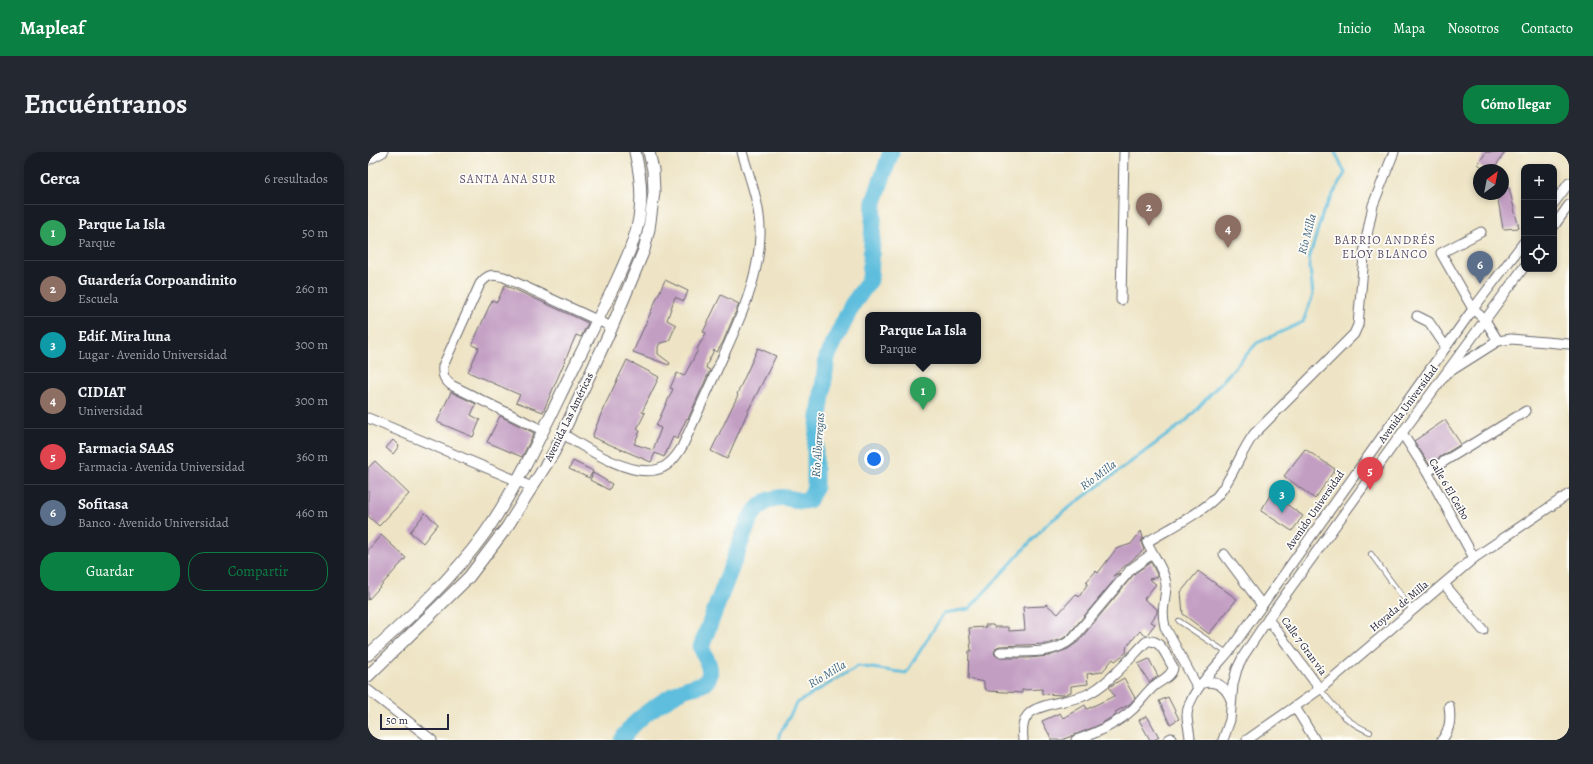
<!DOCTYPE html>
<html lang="es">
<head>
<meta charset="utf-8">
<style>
	body { margin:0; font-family:Alegreya,serif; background:#242831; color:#f1f3f6 }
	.controls { position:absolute; right:12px; top:12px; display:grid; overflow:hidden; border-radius:8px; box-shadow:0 2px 6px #0003 }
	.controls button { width:36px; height:36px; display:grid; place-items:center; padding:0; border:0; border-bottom:1px solid #363941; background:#171b24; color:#f1f3f6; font:20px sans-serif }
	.compass { position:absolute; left:1105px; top:12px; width:36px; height:36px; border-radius:50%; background:#171b24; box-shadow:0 2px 6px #0003; rotate:32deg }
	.scale { position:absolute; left:12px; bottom:10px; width:69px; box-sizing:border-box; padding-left:4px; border:2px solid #22223b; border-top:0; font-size:11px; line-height:14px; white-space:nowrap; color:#22223b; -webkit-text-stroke:3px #fdfcf7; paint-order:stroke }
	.you { position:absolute; left:506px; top:307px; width:14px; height:14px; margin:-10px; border:3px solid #fff; border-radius:50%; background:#1a73e8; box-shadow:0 0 0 6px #1a73e833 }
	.badge { display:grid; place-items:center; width:26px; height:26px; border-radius:50%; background:#0b8043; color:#fff; font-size:13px; font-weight:700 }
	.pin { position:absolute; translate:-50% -33px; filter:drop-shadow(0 1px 2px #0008) }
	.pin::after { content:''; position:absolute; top:21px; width:14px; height:12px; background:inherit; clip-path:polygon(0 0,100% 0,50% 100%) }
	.popup { position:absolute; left:497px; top:160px; width:116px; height:52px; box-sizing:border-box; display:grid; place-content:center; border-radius:8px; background:#171b24; filter:drop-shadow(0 1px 3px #0005); font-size:13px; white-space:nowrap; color:#9ea1a6 }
	.popup b { font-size:15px; color:#f1f3f6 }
	.popup::after { content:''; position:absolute; left:50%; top:100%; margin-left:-8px; border:8px solid transparent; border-top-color:#171b24 }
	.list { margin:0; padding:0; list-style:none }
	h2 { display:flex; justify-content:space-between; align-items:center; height:52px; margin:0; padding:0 16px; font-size:17px }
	h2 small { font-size:13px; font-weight:400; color:#9ea1a6 }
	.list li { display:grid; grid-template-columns:26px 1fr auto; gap:12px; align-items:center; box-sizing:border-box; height:56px; padding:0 16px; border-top:1px solid #363941 }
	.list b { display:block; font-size:15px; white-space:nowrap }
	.list p { margin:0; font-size:13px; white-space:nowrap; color:#9ea1a6 }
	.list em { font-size:13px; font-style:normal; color:#9ea1a6 }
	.actions { display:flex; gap:8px; padding:12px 16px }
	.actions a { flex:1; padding:9px 0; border:1px solid #0b8043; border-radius:16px; text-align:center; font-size:14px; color:#0b8043 }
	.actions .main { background:#0b8043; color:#fff }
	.icon { flex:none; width:22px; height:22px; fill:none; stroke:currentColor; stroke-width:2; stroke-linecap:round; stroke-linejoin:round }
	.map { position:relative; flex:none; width:1201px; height:588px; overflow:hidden; border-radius:16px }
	header { display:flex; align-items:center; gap:24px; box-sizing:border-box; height:56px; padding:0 20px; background:#0b8043; color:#fff }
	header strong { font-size:19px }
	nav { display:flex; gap:22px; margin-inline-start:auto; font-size:14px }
	.intro { display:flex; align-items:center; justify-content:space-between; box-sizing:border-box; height:96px; padding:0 24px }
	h1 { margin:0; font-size:28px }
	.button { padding:10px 18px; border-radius:16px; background:#0b8043; color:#fff; font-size:14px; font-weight:700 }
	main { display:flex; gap:24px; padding:0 24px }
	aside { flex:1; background:#171b24; border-radius:16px; box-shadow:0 2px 6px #0003 }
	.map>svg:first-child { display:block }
</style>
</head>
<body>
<header>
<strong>Mapleaf</strong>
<nav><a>Inicio</a><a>Mapa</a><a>Nosotros</a><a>Contacto</a></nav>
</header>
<div class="intro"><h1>Encuéntranos</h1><a class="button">Cómo llegar</a></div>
<main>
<aside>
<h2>Cerca<small>6 resultados</small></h2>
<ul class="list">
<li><span class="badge" style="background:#2e9e5b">1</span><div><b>Parque La Isla</b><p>Parque</p></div><em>50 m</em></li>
<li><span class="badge" style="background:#8d6e63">2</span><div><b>Guardería Corpoandinito</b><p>Escuela</p></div><em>260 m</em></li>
<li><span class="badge" style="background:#0f9aa8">3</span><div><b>Edif. Mira luna</b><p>Lugar · Avenido Universidad</p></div><em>300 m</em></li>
<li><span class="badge" style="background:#8d6e63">4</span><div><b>CIDIAT</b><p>Universidad</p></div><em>300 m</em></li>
<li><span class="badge" style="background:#e0444e">5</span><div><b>Farmacia SAAS</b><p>Farmacia · Avenida Universidad</p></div><em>360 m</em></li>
<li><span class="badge" style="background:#5c6f8a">6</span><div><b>Sofitasa</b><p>Banco · Avenido Universidad</p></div><em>460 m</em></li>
</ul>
<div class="actions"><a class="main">Guardar</a><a>Compartir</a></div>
</aside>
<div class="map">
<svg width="1201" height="588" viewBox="0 0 1201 588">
	<rect width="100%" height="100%" fill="#fdfcf7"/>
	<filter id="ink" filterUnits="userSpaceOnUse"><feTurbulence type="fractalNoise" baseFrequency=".025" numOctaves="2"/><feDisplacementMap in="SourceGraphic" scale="8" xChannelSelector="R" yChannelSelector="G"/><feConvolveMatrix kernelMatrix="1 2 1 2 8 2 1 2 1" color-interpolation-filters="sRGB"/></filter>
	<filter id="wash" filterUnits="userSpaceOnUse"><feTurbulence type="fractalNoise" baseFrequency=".012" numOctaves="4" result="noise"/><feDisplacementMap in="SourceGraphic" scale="16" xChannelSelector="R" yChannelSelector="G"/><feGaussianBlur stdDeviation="0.9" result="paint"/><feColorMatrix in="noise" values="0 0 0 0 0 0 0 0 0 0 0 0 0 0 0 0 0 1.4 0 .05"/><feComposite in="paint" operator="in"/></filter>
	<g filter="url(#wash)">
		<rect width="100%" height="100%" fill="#eee4c5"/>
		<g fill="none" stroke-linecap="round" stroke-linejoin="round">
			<polyline stroke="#5fbedd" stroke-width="3" points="411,588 411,583 429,551 490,514 538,521 576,461 601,457 679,372 818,269 889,191 935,170 945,143 941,107 955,60 977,21 967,0"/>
			<path stroke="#5fbedd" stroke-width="17" d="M254,588C266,566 293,550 315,538C322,535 329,535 336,531C338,530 340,527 341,524C344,515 336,503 333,495L382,366C391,353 402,343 419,346C428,347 433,351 441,348L447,335V295L459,205L484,153L502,128L506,50L523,0"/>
		</g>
		<g id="blocks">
			<g fill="#c29ec3">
				<polygon points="1118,0 1137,0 1125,18 1118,18 1110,12"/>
				<polygon points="1141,36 1151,76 1135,77 1129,42 1135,42 1135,37"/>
				<polygon points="297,128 320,139 316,149 307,145 299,168 308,173 301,189 292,191 290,195 290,202 302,211 301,213 265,200"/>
				<polygon points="137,133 220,171 213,185 208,183 175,260 148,250 152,243 100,220 111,196 104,193 124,148 129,150"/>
				<polygon points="353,143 371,152 355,190 349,200 346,198 339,212 338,216 342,218 320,267 319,266 309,287 305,285 296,305 287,301 283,310 224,285 235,257 259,208 291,225 274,260 277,261 269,277 272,279 266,292 285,298 293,276 288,274 305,237 302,236 309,221 316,224 330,198 329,197 338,181 335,180"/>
				<polygon points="390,196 408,204 380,259 359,307 343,299 370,243 369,242"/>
				<polygon points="83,240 108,252 103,263 112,268 105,285 69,270"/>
				<polygon points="132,264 166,281 154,305 119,290"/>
				<polygon points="1077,268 1093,292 1061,312 1046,289"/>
				<polygon points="25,288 31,294 25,302 18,296"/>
				<polygon points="937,297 967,317 947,347 916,324"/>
				<polygon points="7,309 41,342 11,374 0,364 0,316"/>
				<polygon points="205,309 225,319 221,326 201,317"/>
				<polygon points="225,321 244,332 241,338 222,328"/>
				<polygon points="903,341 935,364 924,379 893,359"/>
				<polygon points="57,361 70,372 55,391 42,380"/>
				<polygon points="773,379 775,385 773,390 776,398 745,424 752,421 701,482 694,487 678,492 632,494 629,495 626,500 627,503 632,506 661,506 681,504 700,497 710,490 767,421 783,410 790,425 781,427 788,432 776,447 789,457 789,461 783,470 787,472 778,484 772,479 759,494 758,498 759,500 747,509 745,507 734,520 719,522 720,532 703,534 703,540 695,543 674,542 674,537 654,538 654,541 620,539 616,536 616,530 600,527 601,499 603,499 601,476 618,475 617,473 625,473 626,475 640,475 641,479 657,478 655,455 677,454 678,452 690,462 708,442 711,445 720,431 718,430 728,419 730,421 748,397 763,392"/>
				<polygon points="13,383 38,406 0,448 0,398"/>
				<polygon points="830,419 869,447 841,482 815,462 813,440"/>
				<polygon points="781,507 790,524 781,530 770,512"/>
				<polygon points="756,526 767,546 762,552 747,560 749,562 729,574 694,588 684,588 674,569 692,561 695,566 717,553 719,557 746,544 741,535"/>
				<polygon points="800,545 811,567 802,572 791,549"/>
				<polygon points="779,564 791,585 786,588 782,588 771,568"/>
			</g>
		</g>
	</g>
	<g filter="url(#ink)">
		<use href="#blocks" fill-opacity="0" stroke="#69666b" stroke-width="1"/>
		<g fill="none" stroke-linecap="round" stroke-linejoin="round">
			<g stroke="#69666b" stroke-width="6">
				<g id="service">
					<polyline points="1003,402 1045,459"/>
					<polyline points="811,469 859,501"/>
					<path d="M952,537C969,558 976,569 1002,580"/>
				</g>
			</g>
			<g stroke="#69666b" stroke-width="11">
				<g id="minor">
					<polyline points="0,8 15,0"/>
					<polyline points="1186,51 1201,31"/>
					<polyline points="1186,74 1201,53"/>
					<polyline points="753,148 756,0"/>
					<polyline points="1049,164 1061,170 1078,195"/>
					<polyline points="1130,189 1143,187 1201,192"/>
					<polyline points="1081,220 1130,189 1117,168 1105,157 1073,101 1113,80"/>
					<polyline points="0,266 164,335"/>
					<path d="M174,278L83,233C76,227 74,223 75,214L112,132C120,122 124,122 136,125L244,175"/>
					<polyline points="1034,281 1059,320 1106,406"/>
					<path d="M195,282C218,296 260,324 287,318C300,316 308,305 314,295C327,266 340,238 353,209C371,169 391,127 392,83C393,54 382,27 374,0"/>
					<polyline points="1059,320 1158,259"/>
					<polyline points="856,402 894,453"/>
					<polyline points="1076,432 1115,478"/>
					<polyline points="900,467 952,537"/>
					<path d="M632,500C657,499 685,504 705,486L763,417L784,402"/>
					<path d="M835,531C849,528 858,535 863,548"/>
					<path d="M830,536L797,475C793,458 797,451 798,435C799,422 784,402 779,390C797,379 837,359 850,343C865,325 872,301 886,282L986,182L990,173L997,93L1005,53L1026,0"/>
					<polyline points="0,538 64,588"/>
					<polyline points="927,555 947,588"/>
					<path d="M655,588C654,578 654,567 663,560C675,551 704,549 718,543C739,534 762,506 778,490C792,484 799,506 805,515C805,524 792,529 786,534C778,541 772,550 765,557C749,572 729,581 708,588"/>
					<polyline points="800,588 803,586"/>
					<path d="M822,588C822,580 819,572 819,563C820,540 851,513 865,494L1105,157L1156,90"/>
					<polyline points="855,588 862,568 865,532 869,517 876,503 900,467 1034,281 1156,115"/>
					<polyline points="879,588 952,537 1106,406 1201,342"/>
					<path d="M1074,588C1082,577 1083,568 1081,554"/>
				</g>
			</g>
			<g stroke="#69666b" stroke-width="13">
				<g id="tertiary">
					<path d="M0,503C42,465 84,427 117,381C154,328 181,265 210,207C222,183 234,159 246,134C256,112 267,90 271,66C275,44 272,21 267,0"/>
					<polyline points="0,524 101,425 139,375 186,300 244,175 276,98 281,77 286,40 285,18 281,0"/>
				</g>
			</g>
			<use href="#service" stroke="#fff" stroke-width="4.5"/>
			<use href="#minor" stroke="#fff" stroke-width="9"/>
			<use href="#tertiary" stroke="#fff" stroke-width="11"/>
		</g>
	</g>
	<g text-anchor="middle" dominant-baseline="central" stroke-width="3.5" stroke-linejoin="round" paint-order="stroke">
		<g font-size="11" fill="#22223b" stroke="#fdfcf7">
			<text transform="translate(1040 252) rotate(-54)">Avenida Universidad</text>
			<text transform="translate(201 265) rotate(-64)">Avenida Las Américas</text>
			<text transform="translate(1081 337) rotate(60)">Calle 6 El Ceibo</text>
			<text transform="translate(947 358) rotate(-55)">Avenido Universidad</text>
			<text transform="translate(1031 454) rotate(-40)">Hoyada de Milla</text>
			<text transform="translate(936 494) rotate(54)">Calle 7 Gran via</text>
		</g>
		<g font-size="12" letter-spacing="1" fill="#5a4d6b" stroke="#fdfcf7">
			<text x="140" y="27">SANTA ANA SUR</text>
			<text x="1017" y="88">BARRIO ANDRÉS<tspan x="1017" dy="14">ELOY BLANCO</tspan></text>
		</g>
		<g font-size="12" font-style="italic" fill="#3a607c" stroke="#fdfcf7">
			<text transform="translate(939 82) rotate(-75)">Río Milla</text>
			<text transform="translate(450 293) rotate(-86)">Río Albarregas</text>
			<text transform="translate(730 323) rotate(-36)">Río Milla</text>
			<text transform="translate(459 522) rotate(-31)">Río Milla</text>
		</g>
	</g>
</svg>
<div class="controls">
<button>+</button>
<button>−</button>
<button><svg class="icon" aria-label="locate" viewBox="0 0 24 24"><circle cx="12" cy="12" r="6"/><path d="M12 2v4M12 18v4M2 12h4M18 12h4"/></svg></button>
</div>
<svg class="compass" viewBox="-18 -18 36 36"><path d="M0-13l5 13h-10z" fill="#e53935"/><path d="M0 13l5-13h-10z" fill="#9ea1a6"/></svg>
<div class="scale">50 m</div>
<div class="you"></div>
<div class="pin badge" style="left:555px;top:258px;background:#2e9e5b">1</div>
<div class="popup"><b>Parque La Isla</b>Parque</div>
<div class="pin badge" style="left:781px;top:74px;background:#8d6e63">2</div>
<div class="pin badge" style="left:914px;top:361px;background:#0f9aa8">3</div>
<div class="pin badge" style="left:860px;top:96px;background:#8d6e63">4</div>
<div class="pin badge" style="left:1002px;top:338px;background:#e0444e">5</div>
<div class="pin badge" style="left:1112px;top:132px;background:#5c6f8a">6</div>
</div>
</main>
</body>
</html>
